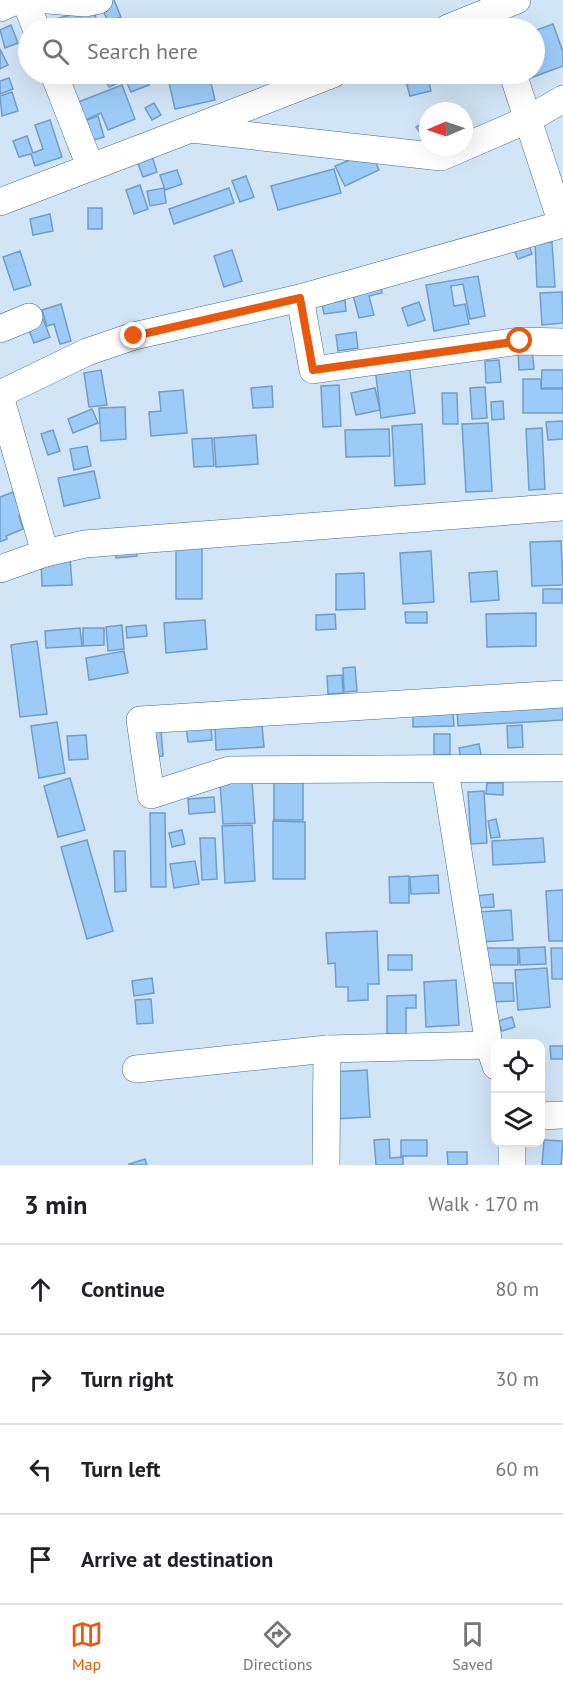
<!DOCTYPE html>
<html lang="en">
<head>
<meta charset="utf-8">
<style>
	body { margin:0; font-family:"PT Sans",sans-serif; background:#f6f6f6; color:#202124 }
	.controls { position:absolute; right:18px; bottom:18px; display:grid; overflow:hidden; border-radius:12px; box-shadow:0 6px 24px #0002 }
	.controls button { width:54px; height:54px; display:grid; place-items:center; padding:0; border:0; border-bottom:2px solid #e0e0e0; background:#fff; color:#202124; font:30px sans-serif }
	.compass { position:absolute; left:419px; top:102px; width:54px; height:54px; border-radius:50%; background:#fff; box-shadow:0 6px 24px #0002; rotate:268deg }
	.stop { position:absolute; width:18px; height:18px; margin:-14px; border:4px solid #ea580c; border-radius:50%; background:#fff }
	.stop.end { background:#ea580c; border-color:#fff; box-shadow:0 2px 6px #0008 }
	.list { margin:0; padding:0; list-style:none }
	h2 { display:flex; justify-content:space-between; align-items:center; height:78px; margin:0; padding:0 24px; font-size:26px }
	h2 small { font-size:20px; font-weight:400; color:#757577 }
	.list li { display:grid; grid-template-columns:39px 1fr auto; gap:18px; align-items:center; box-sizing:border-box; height:90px; padding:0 24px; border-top:2px solid #e0e0e0 }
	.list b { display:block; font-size:22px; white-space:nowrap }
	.list em { font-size:20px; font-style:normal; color:#757577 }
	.icon { flex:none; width:33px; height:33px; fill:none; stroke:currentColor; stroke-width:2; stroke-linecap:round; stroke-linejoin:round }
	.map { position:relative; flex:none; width:563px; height:1165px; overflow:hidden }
	.search { position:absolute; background:#fff; box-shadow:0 6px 24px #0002; left:18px; right:18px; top:18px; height:66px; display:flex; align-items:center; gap:15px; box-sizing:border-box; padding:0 21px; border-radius:33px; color:#757577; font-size:22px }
	.sheet { height:438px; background:#fff }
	nav { display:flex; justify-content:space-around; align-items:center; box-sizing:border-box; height:84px; border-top:2px solid #e0e0e0; background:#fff; font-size:16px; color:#757577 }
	nav a { display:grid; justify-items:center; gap:3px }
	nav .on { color:#ea580c }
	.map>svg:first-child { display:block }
</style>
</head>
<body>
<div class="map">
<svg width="563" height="1165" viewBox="0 0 563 1165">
	<rect width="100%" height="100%" fill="#d2e5f7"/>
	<g fill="#9ccbf8" stroke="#6f9dc8" stroke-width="1.5">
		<polygon points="106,0 114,0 121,17 108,22 100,3"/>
		<polygon points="94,9 98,28 57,28 55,19"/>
		<polygon points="319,19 321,28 302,28 301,21"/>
		<polygon points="553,24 563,52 563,66 525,80 522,74 534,74 534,31"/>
		<polygon points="11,25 18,43 5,48 0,30"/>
		<polygon points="0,49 8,65 0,69"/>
		<polygon points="102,74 135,74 136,75 109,87"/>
		<polygon points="167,74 209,74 215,100 175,109"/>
		<polygon points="404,74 443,74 428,78 431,91 410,96"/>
		<polygon points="145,75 149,85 131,92 127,83"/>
		<polygon points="9,78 13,89 0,94 0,81"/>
		<polygon points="122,85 135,119 108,130 101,113 75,124 68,106"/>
		<polygon points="12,92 18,111 2,116 0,96"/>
		<polygon points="154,103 161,115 152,120 145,108"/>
		<polygon points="98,116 104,137 90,141 84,121"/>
		<polygon points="50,120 62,157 35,166 31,154 19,157 13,141 27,136 33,153 43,149 35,125"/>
		<polygon points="428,120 428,131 422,135 416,127"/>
		<polygon points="371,152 379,170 345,186 335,166"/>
		<polygon points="152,156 157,172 143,177 137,161"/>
		<polygon points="334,169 341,193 278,210 271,186"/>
		<polygon points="177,170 182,184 165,190 160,175"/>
		<polygon points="246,176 254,197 240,202 232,181"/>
		<polygon points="140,185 148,209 134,214 126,190"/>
		<polygon points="164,188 166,203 150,206 147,191"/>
		<polygon points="229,188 234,203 174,224 169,209"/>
		<rect x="88" y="208" width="14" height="21"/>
		<polygon points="50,214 53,231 33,235 30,219"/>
		<polygon points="552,242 555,287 537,287 535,243"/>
		<polygon points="529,245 532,254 518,259 514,250"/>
		<polygon points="232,250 242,281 224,287 214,256"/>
		<polygon points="20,251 31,285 14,290 3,257"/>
		<polygon points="478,276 485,316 470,319 463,284 451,286 454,306 465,304 469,324 434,331 426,285"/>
		<polygon points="380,284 382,293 369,296 374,315 359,318 352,291"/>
		<polygon points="562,292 563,323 542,325 540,293"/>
		<polygon points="345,300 346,311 324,314 322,304"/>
		<polygon points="419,302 425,320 408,326 402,308"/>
		<polygon points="61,304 71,341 60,344 54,324 47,326 42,310"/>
		<polygon points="40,311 50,337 34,343 24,318"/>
		<polygon points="356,332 358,348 338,351 336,335"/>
		<polygon points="532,349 534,369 519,370 518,350"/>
		<polygon points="499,360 501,382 486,383 485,361"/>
		<polygon points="409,364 415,413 381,418 375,368"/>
		<polygon points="101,370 107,405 89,407 84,373"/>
		<polygon points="542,370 563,370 563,388 541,388"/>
		<polygon points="523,379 541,379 541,389 563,389 563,413 523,413"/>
		<polygon points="339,385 341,426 323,427 321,386"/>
		<polygon points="272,386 273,407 253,408 251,388"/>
		<polygon points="485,387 487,418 472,419 470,388"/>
		<polygon points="375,388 380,410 356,415 351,393"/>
		<polygon points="183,390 187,433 151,436 149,412 161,411 159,392"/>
		<polygon points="442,393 457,393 458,424 443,424"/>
		<polygon points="503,401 504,419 492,420 491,402"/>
		<polygon points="125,407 126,439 101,441 99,408"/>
		<polygon points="92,409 98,423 73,433 68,419"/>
		<polygon points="563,421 563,439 548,440 546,422"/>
		<polygon points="488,423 492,491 466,492 462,424"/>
		<polygon points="422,424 425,484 395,486 392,426"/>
		<polygon points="542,428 545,489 529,490 526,429"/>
		<polygon points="389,429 390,456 346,457 345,430"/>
		<polygon points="53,430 60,451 48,455 41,434"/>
		<polygon points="256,435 258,464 216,467 214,438"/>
		<polygon points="212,438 214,466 194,467 192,439"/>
		<polygon points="87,446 91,466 74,470 70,449"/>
		<polygon points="94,471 100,498 64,506 58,478"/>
		<polygon points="13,492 22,515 19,516 23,529 6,536 7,539 0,542 0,497"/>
		<polygon points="561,541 563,585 532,586 530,542"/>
		<polygon points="202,546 202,599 176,599 176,547"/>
		<polygon points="136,547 137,556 116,558 115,549"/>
		<polygon points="431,551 434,602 403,604 400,553"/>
		<polygon points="70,557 72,585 42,586 41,558"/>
		<polygon points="497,571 499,600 471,602 469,573"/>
		<polygon points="364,573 365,609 336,610 336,574"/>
		<rect x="543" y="589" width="19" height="14"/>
		<polygon points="405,612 427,612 427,623 406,623"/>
		<polygon points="536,613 536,646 487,647 486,614"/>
		<polygon points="335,614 336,629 316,630 316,615"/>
		<polygon points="205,620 207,649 166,653 164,623"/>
		<polygon points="122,625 124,649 108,651 106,627"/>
		<polygon points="146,625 147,636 127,638 126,627"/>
		<polygon points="80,628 82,646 46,648 45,631"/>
		<polygon points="83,628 104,628 104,645 83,646"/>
		<polygon points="37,641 47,714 20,717 11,645"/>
		<polygon points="124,651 128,673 89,680 86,658"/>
		<polygon points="355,667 357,691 344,692 343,668"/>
		<polygon points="342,675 343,693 328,694 327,676"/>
		<polygon points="563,703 563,720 458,726 457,709"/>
		<polygon points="413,713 453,713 454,726 413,727"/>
		<polygon points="57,722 65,773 39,778 31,726"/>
		<polygon points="211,725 212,740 188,742 186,727"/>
		<polygon points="262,725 264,747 216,750 215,728"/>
		<polygon points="522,725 523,747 508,748 507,726"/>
		<polygon points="161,729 163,756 147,757 145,730"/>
		<rect x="434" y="734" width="16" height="21"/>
		<polygon points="86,735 88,759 69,760 67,736"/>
		<polygon points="479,744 482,760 462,764 459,748"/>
		<polygon points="70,778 85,830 58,837 44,786"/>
		<rect x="274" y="781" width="29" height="39"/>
		<polygon points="252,782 255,823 223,824 220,784"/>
		<polygon points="487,783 503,783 503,795 486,794"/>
		<polygon points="484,791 487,843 471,844 468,792"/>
		<polygon points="214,797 215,812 189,814 188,799"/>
		<polygon points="150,813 165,813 166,887 151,887"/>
		<polygon points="496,819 500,837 491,838 488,821"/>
		<polygon points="273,821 305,822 305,879 273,879"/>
		<polygon points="252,825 255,881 225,883 222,826"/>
		<polygon points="182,830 185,844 172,847 169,833"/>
		<polygon points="200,838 215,838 217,879 202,880"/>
		<polygon points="543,838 545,862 493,865 492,841"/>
		<polygon points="87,840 113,931 87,939 61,847"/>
		<polygon points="114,851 125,851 126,891 115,892"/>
		<polygon points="195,861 199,884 174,888 170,864"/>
		<polygon points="438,875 439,893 411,894 410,877"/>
		<polygon points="409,876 409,903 390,903 389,877"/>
		<polygon points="563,890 563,941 549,941 546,891"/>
		<polygon points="493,894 494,907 477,908 476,896"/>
		<polygon points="511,910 513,940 479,942 477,912"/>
		<polygon points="377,931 379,984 368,984 368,1000 348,1001 348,987 336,987 335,963 328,964 326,933"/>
		<polygon points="545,947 546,964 520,965 519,948"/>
		<rect x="475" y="948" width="43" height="17"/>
		<polygon points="551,948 563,948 563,979 552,979"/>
		<rect x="388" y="955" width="24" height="15"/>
		<polygon points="547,968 550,1007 518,1010 515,970"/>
		<polygon points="152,978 154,993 134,996 132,981"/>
		<polygon points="456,980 459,1025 426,1027 424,982"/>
		<polygon points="487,983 513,983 514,1001 487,1002"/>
		<polygon points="416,995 416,1008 406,1008 406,1034 387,1034 387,996"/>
		<polygon points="151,999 153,1023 137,1024 135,1000"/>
		<polygon points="512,1017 515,1027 502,1031 498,1021"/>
		<polygon points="550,1046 563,1046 563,1059 551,1059"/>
		<polygon points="367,1070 370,1117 334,1119 331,1072"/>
		<polygon points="389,1139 390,1158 403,1157 403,1165 376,1165 374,1140"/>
		<rect x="401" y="1140" width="26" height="16"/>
		<polygon points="544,1140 563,1141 561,1165 542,1165"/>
		<polygon points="447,1152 467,1152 467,1165 448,1165"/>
		<polygon points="145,1159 147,1165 129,1165 129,1164"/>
	</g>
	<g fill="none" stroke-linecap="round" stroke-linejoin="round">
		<g stroke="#3e6a93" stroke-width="28">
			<g id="minor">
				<polyline points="25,0 36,28"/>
				<polyline points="48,0 85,3 99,0"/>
				<polyline points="0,8 18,0"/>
				<polyline points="448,28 517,0"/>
				<polyline points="54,74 90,166"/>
				<polyline points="513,74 562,224"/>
				<polyline points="194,128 333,74"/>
				<polyline points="0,202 191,129 441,157 529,119 563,99"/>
				<polyline points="563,224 300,298 313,370 520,341 563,342"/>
				<polyline points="0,329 29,317"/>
				<polyline points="0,394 87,352 134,336 300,298"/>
				<polyline points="0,396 45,553"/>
				<polyline points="0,569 45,553 85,544 563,507"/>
				<polyline points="563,694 140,720 151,795 229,770 563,768"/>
				<polyline points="445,770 489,1045"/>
				<polyline points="136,1069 327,1049 489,1045 496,1066"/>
				<polyline points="540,1116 563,1115"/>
				<polyline points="326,1165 327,1049"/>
				<polyline points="512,1165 512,1142"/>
			</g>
		</g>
		<use href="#minor" stroke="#fff" stroke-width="27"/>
	</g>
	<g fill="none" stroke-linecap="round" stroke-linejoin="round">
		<polyline stroke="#ea580c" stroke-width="8" points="134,336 300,298 313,370 520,341"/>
	</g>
</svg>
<div class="controls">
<button><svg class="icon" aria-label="locate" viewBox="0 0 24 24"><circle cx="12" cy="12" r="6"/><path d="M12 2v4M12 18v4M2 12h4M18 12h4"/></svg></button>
<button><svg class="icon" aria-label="layers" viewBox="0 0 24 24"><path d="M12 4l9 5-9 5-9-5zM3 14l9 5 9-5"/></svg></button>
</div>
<svg class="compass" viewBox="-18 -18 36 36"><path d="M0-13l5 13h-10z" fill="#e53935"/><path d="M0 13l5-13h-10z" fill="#757577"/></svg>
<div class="stop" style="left:520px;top:341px"></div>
<div class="stop end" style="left:134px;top:336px"></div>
<div class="search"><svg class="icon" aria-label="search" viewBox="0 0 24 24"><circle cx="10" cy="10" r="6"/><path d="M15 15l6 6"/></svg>Search here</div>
</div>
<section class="sheet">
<h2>3 min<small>Walk · 170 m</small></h2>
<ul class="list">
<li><svg class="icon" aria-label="ahead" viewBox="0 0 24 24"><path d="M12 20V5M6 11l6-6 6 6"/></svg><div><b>Continue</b></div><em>80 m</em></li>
<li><svg class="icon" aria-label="right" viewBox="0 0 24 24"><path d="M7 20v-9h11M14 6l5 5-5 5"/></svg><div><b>Turn right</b></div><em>30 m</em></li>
<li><svg class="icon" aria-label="left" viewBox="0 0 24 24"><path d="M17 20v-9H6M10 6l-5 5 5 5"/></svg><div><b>Turn left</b></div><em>60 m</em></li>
<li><svg class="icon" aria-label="arrive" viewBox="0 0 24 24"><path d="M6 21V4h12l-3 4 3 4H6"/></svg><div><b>Arrive at destination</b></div></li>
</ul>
</section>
<nav>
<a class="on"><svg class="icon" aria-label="map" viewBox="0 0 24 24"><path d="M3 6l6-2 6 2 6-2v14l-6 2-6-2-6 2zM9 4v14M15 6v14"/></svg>Map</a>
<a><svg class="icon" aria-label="directions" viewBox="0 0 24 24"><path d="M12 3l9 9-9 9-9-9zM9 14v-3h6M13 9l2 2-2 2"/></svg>Directions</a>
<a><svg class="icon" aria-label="saved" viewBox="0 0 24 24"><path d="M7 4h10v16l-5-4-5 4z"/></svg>Saved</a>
</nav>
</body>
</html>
